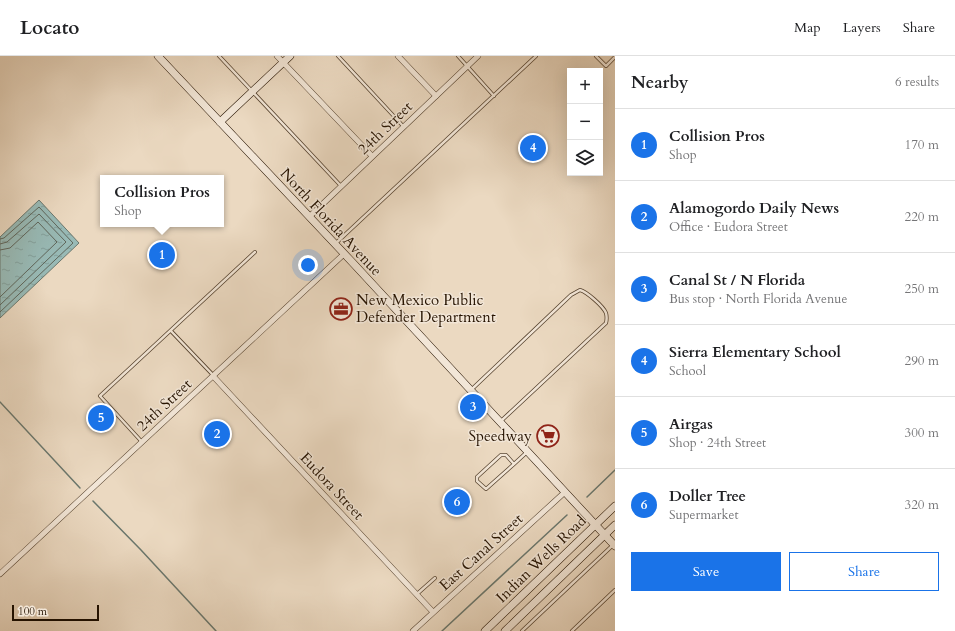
<!DOCTYPE html>
<html lang="en">
<head>
<meta charset="utf-8">
<style>
	body { margin:0; font-family:Cardo,serif; background:#f2f2f2; color:#202124 }
	.controls { position:absolute; right:12px; top:12px; display:grid; overflow:hidden; border-radius:0px; box-shadow:0 4px 16px #0002 }
	.controls button { width:36px; height:36px; display:grid; place-items:center; padding:0; border:0; border-bottom:1px solid #e0e0e0; background:#fff; color:#202124; font:20px sans-serif }
	.scale { position:absolute; left:12px; bottom:10px; width:87px; box-sizing:border-box; padding-left:4px; border:2px solid #261300; border-top:0; font-size:11px; line-height:14px; white-space:nowrap; color:#261300; -webkit-text-stroke:3px #f2e6d7; paint-order:stroke }
	.you { position:absolute; left:308px; top:209px; width:14px; height:14px; margin:-10px; border:3px solid #fff; border-radius:50%; background:#1a73e8; box-shadow:0 0 0 6px #1a73e833 }
	.badge { display:grid; place-items:center; width:26px; height:26px; border-radius:50%; background:#1a73e8; color:#fff; font-size:13px; font-weight:700 }
	.pin { position:absolute; translate:-50% -50%; border:2px solid #fff; box-shadow:0 1px 4px #0006 }
	.popup { position:absolute; left:100px; top:119px; width:124px; height:52px; box-sizing:border-box; display:grid; place-content:center; border-radius:0px; background:#fff; filter:drop-shadow(0 1px 3px #0005); font-size:13px; white-space:nowrap; color:#757577 }
	.popup b { font-size:15px; color:#202124 }
	.popup::after { content:''; position:absolute; left:50%; top:100%; margin-left:-8px; border:8px solid transparent; border-top-color:#fff }
	.list { margin:0; padding:0; list-style:none }
	h2 { display:flex; justify-content:space-between; align-items:center; height:52px; margin:0; padding:0 16px; font-size:17px }
	h2 small { font-size:13px; font-weight:400; color:#757577 }
	.list li { display:grid; grid-template-columns:26px 1fr auto; gap:12px; align-items:center; box-sizing:border-box; height:72px; padding:0 16px; border-top:1px solid #e0e0e0 }
	.list b { display:block; font-size:15px; white-space:nowrap }
	.list p { margin:0; font-size:13px; white-space:nowrap; color:#757577 }
	.list em { font-size:13px; font-style:normal; color:#757577 }
	.actions { display:flex; gap:8px; padding:12px 16px }
	.actions a { flex:1; padding:9px 0; border:1px solid #1a73e8; border-radius:0px; text-align:center; font-size:14px; color:#1a73e8 }
	.actions .main { background:#1a73e8; color:#fff }
	.icon { flex:none; width:22px; height:22px; fill:none; stroke:currentColor; stroke-width:2; stroke-linecap:round; stroke-linejoin:round }
	.map { position:relative; flex:none; width:615px; height:575px; overflow:hidden }
	header { display:flex; align-items:center; gap:24px; box-sizing:border-box; height:56px; padding:0 20px; background:#fff; border-bottom:1px solid #e0e0e0 }
	header strong { font-size:19px }
	nav { display:flex; gap:22px; margin-inline-start:auto; font-size:14px }
	main { display:flex }
	aside { flex:1; background:#fff }
	.map>svg:first-child { display:block }
</style>
</head>
<body>
<header>
<strong>Locato</strong>
<nav><a>Map</a><a>Layers</a><a>Share</a></nav>
</header>
<main>
<div class="map">
<svg width="615" height="575" viewBox="0 0 615 575">
	<defs>
		<pattern id="water-ripples" width="26" height="14" patternUnits="userSpaceOnUse"><rect width="26" height="14" fill="#98bab6"/><path d="M2 4q2-2 4 0t4 0M15 11q2-2 4 0t4 0" fill="none" stroke="#839f9b"/></pattern>
	</defs>
	<rect width="100%" height="100%" fill="#ebd9c1"/>
	<filter id="stains"><feTurbulence type="fractalNoise" baseFrequency=".005" numOctaves="4"/><feColorMatrix values="0 0 0 0 .2 0 0 0 0 .09 0 0 0 0 .02 0 0 0 .5 -.17"/></filter>
	<radialGradient id="worn" r=".72"><stop offset=".6" stop-color="#630" stop-opacity="0"/><stop offset="1" stop-color="#630" stop-opacity=".3"/></radialGradient>
	<polygon fill="url(#water-ripples)" stroke="#6a776d" points="39,144 79,187 0,262 0,181"/>
	<g fill="none" stroke-linecap="round" stroke-linejoin="round">
		<g stroke="#5f665b" stroke-width="1">
			<polyline points="0,183 4,182 39,151 73,187 0,256"/>
			<polyline points="0,188 7,186 39,158 66,186 0,249"/>
			<polyline points="0,194 10,192 38,166 57,186 0,241"/>
		</g>
		<g stroke="#6a776d" stroke-width="1.5">
			<polyline points="0,346 80,432"/>
			<polyline points="587,441 615,414"/>
			<polyline points="93,445 141,494 216,575"/>
			<polyline points="442,575 567,459"/>
		</g>
		<g stroke="#574430" stroke-width="4">
			<g id="lane">
				<polyline points="219,0 341,130"/>
				<polyline points="338,0 403,70"/>
				<polyline points="458,0 494,40"/>
				<polyline points="596,0 606,10 615,1"/>
				<polyline points="335,188 536,0"/>
				<polyline points="171,275 213,319"/>
				<path d="M471,334L571,239L580,234C587,236 603,250 606,257C607,261 607,263 606,267L501,365"/>
				<polyline points="142,386 100,340 255,196"/>
				<polyline points="514,408 486,433 477,425 477,421 501,399 506,399 514,408 527,396"/>
				<polyline points="417,538 435,522"/>
				<polyline points="522,575 613,489"/>
				<polyline points="572,575 615,534"/>
			</g>
		</g>
		<g stroke="#574430" stroke-width="6">
			<g id="street">
				<polyline points="277,0 372,100"/>
				<polyline points="398,0 436,40"/>
				<polyline points="309,161 478,0"/>
				<polyline points="213,320 433,556"/>
				<polyline points="0,518 344,198"/>
				<polyline points="413,575 565,436"/>
			</g>
		</g>
		<g stroke="#261300" stroke-width="8">
			<g id="secondary">
				<polyline points="158,0 352,206 615,490"/>
				<polyline points="220,66 290,0"/>
				<polyline points="485,575 615,450"/>
				<polyline points="505,575 615,469"/>
			</g>
		</g>
		<use href="#lane" stroke="#f2e6d7" stroke-width="2.5"/>
		<use href="#street" stroke="#f2e6d7" stroke-width="5"/>
		<use href="#secondary" stroke="#f2e6d7" stroke-width="7"/>
	</g>
	<defs>
		<g id="office-ring" transform="scale(1.15)"><circle r="9.5" fill="#f2e6d7" stroke="#8f2418" stroke-width="1.5"/><path d="M-6-3h4V-5.5h4V-3h4V5H-6ZM-1-4.5V-3h2v-1.5ZM-6 0V1H6V0Z" fill="#8f2418"/></g>
		<g id="supermarket-ring" transform="scale(1.15)"><circle r="9.5" fill="#f2e6d7" stroke="#8f2418" stroke-width="1.5"/><path d="M-6-5.5h2.5l.6 2H6L4.5 2H-2.5L-4.4-4H-6ZM-1.5 3.2a1.3 1.3 0 1 0 .1 0ZM3 3.2a1.3 1.3 0 1 0 .1 0Z" fill="#8f2418"/></g>
	</defs>
	<g fill-rule="evenodd">
		<use href="#office-ring" x="341" y="253"/>
		<use href="#supermarket-ring" x="548" y="380"/>
	</g>
	<g text-anchor="middle" dominant-baseline="central" stroke-width="3" stroke-linejoin="round" paint-order="stroke">
		<g font-size="15" fill="#261300" stroke="#f2e6d7">
			<text transform="translate(385 72) rotate(-44)">24th Street</text>
			<text transform="translate(331 166) rotate(47)">North Florida Avenue</text>
			<text transform="translate(164 349) rotate(-43)">24th Street</text>
			<text transform="translate(332 430) rotate(47)">Eudora Street</text>
			<text transform="translate(481 496) rotate(-42)">East Canal Street</text>
			<text transform="translate(541 503) rotate(-44)">Indian Wells Road</text>
		</g>
		<g font-size="15" fill="#261300" stroke="#f2e6d7" text-anchor="start">
			<text x="356" y="244">New Mexico Public<tspan x="356" dy="17">Defender Department</tspan></text>
			<text x="532" y="380" text-anchor="end">Speedway</text>
		</g>
	</g>
	<rect width="100%" height="100%" filter="url(#stains)"/>
	<rect width="100%" height="100%" fill="url(#worn)"/>
</svg>
<div class="controls">
<button>+</button>
<button>−</button>
<button><svg class="icon" aria-label="layers" viewBox="0 0 24 24"><path d="M12 4l9 5-9 5-9-5zM3 14l9 5 9-5"/></svg></button>
</div>
<div class="scale">100 m</div>
<div class="you"></div>
<div class="pin badge" style="left:162px;top:199px">1</div>
<div class="popup"><b>Collision Pros</b>Shop</div>
<div class="pin badge" style="left:217px;top:378px">2</div>
<div class="pin badge" style="left:473px;top:351px">3</div>
<div class="pin badge" style="left:533px;top:92px">4</div>
<div class="pin badge" style="left:101px;top:362px">5</div>
<div class="pin badge" style="left:457px;top:446px">6</div>
</div>
<aside>
<h2>Nearby<small>6 results</small></h2>
<ul class="list">
<li><span class="badge">1</span><div><b>Collision Pros</b><p>Shop</p></div><em>170 m</em></li>
<li><span class="badge">2</span><div><b>Alamogordo Daily News</b><p>Office · Eudora Street</p></div><em>220 m</em></li>
<li><span class="badge">3</span><div><b>Canal St / N Florida</b><p>Bus stop · North Florida Avenue</p></div><em>250 m</em></li>
<li><span class="badge">4</span><div><b>Sierra Elementary School</b><p>School</p></div><em>290 m</em></li>
<li><span class="badge">5</span><div><b>Airgas</b><p>Shop · 24th Street</p></div><em>300 m</em></li>
<li><span class="badge">6</span><div><b>Doller Tree</b><p>Supermarket</p></div><em>320 m</em></li>
</ul>
<div class="actions"><a class="main">Save</a><a>Share</a></div>
</aside>
</main>
</body>
</html>
